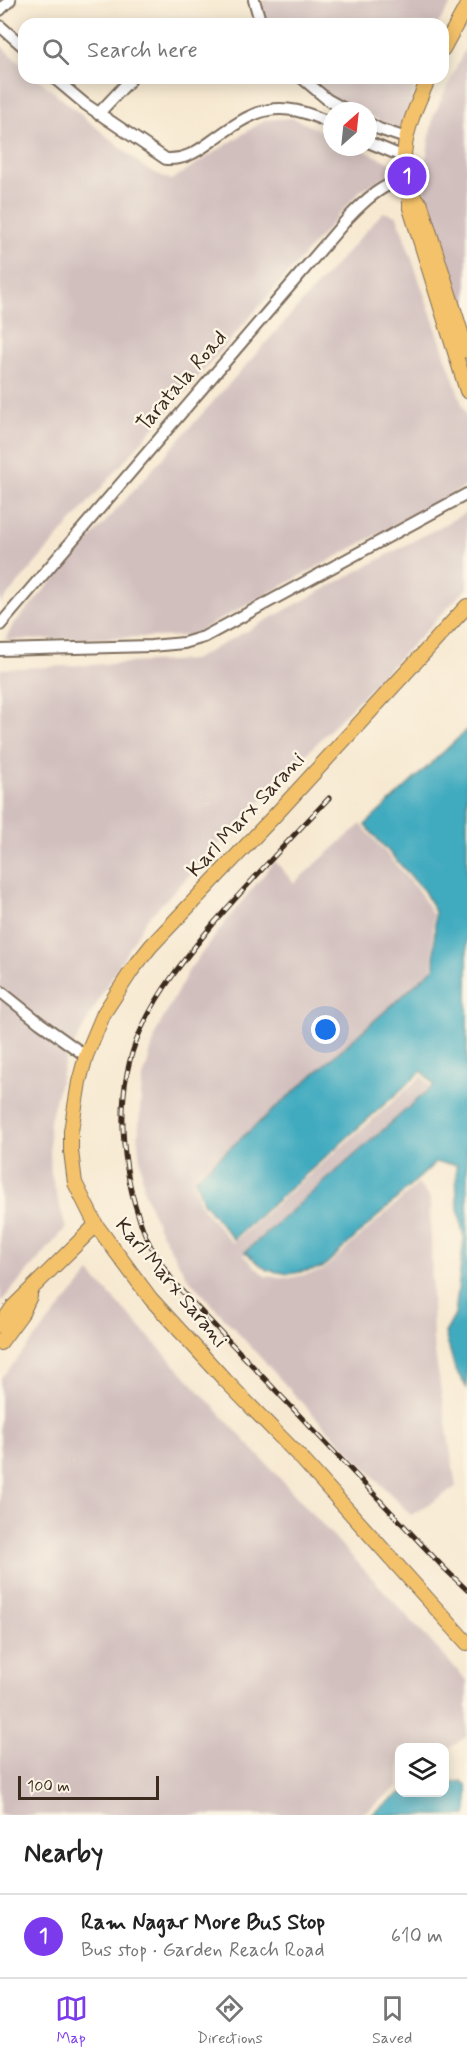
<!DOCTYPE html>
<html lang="en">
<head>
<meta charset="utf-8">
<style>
	body { margin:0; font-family:Mynerve,sans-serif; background:#f6f6f6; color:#222 }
	.controls { position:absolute; right:18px; bottom:18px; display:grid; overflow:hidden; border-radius:12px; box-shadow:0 3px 15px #0003 }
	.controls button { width:54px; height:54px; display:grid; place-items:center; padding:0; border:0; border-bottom:2px solid #e0e0e0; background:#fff; color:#222; font:30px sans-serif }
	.compass { position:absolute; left:323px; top:102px; width:54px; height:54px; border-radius:50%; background:#fff; box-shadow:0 3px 15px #0003; rotate:27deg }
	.scale { position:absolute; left:18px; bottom:15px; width:141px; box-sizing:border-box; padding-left:6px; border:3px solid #3b2a1e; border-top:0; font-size:16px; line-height:21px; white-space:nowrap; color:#3b2a1e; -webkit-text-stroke:4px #fcf5e5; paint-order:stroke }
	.you { position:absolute; left:326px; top:1030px; width:21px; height:21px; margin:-15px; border:4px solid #fff; border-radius:50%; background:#1a73e8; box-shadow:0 0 0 9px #1a73e833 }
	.badge { display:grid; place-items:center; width:39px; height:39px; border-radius:50%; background:#7c3aed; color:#fff; font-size:20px; font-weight:700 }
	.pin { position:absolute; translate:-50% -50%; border:3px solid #fff; box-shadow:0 2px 6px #0006 }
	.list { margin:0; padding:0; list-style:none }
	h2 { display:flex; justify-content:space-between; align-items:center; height:78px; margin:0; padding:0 24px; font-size:26px }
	h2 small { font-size:20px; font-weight:400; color:#767676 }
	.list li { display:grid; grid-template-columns:39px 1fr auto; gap:18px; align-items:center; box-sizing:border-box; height:84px; padding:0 24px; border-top:2px solid #e0e0e0 }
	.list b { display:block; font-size:22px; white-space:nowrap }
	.list p { margin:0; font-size:20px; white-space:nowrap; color:#767676 }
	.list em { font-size:20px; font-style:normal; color:#767676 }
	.icon { flex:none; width:33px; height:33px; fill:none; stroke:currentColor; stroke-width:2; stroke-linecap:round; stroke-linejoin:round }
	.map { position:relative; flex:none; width:467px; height:1815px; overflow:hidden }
	.search { position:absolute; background:#fff; box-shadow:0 3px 15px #0003; left:18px; right:18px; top:18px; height:66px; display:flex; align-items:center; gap:15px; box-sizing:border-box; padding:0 21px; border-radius:18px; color:#767676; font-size:22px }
	.sheet { height:162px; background:#fff }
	nav { display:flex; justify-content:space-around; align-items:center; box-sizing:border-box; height:84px; border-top:2px solid #e0e0e0; background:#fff; font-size:16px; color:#767676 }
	nav a { display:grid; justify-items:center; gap:3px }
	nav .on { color:#7c3aed }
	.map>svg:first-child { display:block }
</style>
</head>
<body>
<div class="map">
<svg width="467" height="1815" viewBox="0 0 467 1815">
	<rect width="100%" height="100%" fill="#fcf5e5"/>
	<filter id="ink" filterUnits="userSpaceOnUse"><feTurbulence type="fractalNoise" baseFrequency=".0167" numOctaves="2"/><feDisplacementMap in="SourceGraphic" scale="12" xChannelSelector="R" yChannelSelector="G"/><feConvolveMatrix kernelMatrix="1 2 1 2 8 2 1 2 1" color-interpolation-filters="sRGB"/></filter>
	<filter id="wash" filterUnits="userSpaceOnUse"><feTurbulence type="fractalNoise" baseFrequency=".008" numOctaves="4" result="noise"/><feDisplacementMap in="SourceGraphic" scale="24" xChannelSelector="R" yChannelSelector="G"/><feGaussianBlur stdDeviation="1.35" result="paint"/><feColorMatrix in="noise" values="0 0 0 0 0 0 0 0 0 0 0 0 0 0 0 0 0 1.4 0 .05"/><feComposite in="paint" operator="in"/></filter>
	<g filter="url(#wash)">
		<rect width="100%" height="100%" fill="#f7e9d1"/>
		<g fill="#d1bfbe">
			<polygon points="263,0 454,0 438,24 265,24 261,10"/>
			<polygon points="0,45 24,67 24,78 37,78 145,168 171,180 265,120 293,118 332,136 332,147 356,147 391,163 388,175 360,191 0,604"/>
			<polygon points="467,45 467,318 422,182 433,117"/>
			<polygon points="313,78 418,78 402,131 368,115 368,111 359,111 333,99"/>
			<polygon points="383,212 397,216 467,418 467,486 190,636 5,640 13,625"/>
			<polygon points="467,512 467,588 146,920 102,994 65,1061 49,1125 51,1174 66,1228 0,1303 0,669 193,660"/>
			<polygon points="361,824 420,893 433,915 432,971 193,1182 201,1206 232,1243 422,1076 431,1087 243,1255 265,1276 289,1278 322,1271 418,1184 430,1197 433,1340 456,1487 411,1515 302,1403 187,1277 159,1229 144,1192 138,1142 142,1082 157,1030 189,970 230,916 275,861 294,883"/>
			<polygon points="90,1273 467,1681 467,1736 445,1752 444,1748 400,1748 399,1786 361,1815 0,1815 0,1379"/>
		</g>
		<g fill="#40aabf" stroke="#3e6a6e" stroke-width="1.5">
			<polygon points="467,730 467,1388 455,1369 445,1333 455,1315 464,1238 457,1201 456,1164 435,1163 322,1268 289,1274 267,1270 245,1252 434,1085 422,1071 233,1239 203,1202 195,1179 434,968 435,912 424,891 365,825"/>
			<polygon points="462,1781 467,1786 467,1815 371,1815 401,1793 444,1792 445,1784"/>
		</g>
	</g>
	<g filter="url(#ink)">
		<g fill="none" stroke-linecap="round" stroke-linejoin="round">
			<g stroke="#7d6d5d" stroke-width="14">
				<g id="minor">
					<polyline points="254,0 261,24"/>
					<polyline points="0,10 10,0"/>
					<polyline points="0,26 24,47"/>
					<path d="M54,78L85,104L166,159C183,160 195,153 209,143C256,108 277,97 332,124"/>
					<polyline points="302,78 328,100 348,111"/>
					<polyline points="98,114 132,78"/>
					<polyline points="368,123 379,129 406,138"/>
					<polyline points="368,142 404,157"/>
					<path d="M0,625L348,218C368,197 379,188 405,177"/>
					<polyline points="0,650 151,646 184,643 204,637 467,494"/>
					<polyline points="0,991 40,1023 86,1056"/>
				</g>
			</g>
			<g stroke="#7d6d5d" stroke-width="16">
				<g id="major">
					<polyline points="443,49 467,5"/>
					<path d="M429,78C416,106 402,136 404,167C405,183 411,190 410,208L467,391"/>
					<polyline points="411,194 421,205 467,351"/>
					<polyline points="467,606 279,811 151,946 132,970 104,1013 86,1056 79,1082 71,1131 71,1151 75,1183 96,1225 151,1299 225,1380 302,1459 467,1643"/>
					<polyline points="0,1326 13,1307 96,1225"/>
					<polyline points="0,1343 22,1313 30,1296"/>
				</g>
			</g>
			<use href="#minor" stroke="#fff" stroke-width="10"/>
			<use href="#major" stroke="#f3c26a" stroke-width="14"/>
			<g stroke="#3b2a1e" stroke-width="5">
				<path id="rail" d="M329,798C290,839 251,880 214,923C186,957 158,991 140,1032C113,1091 121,1170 143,1229C150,1249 163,1266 175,1284L444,1568L467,1590"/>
			</g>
			<use href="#rail" stroke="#fcf5e5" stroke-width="3" stroke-dasharray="9" stroke-linecap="butt"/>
		</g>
	</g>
	<g text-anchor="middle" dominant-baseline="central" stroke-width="5" stroke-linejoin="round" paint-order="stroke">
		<g font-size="21" fill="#3b2a1e" stroke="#fcf5e5">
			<text transform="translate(182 381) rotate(-49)">Taratala Road</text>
			<text transform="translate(246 815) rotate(-47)">Karl Marx Sarani</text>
			<text transform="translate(171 1283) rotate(50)">Karl Marx Sarani</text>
		</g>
	</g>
</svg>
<div class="controls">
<button><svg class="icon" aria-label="layers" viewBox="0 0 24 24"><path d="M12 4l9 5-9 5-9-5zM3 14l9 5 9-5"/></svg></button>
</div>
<svg class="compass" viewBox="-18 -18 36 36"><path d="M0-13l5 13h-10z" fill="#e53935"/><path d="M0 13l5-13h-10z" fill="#767676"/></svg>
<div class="scale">100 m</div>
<div class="you"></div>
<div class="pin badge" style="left:407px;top:176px">1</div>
<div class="search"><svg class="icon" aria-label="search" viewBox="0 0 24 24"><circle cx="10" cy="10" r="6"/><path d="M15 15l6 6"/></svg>Search here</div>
</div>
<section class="sheet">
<h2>Nearby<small></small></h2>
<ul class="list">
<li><span class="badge">1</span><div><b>Ram Nagar More Bus Stop</b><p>Bus stop · Garden Reach Road</p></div><em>610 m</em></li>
</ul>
</section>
<nav>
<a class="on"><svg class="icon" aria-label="map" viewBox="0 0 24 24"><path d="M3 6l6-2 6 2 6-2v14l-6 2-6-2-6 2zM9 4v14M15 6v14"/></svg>Map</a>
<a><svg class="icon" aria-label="directions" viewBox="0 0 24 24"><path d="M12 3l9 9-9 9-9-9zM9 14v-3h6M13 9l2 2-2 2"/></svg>Directions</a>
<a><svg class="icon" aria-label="saved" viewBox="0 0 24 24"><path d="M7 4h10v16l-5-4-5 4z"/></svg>Saved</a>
</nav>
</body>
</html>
